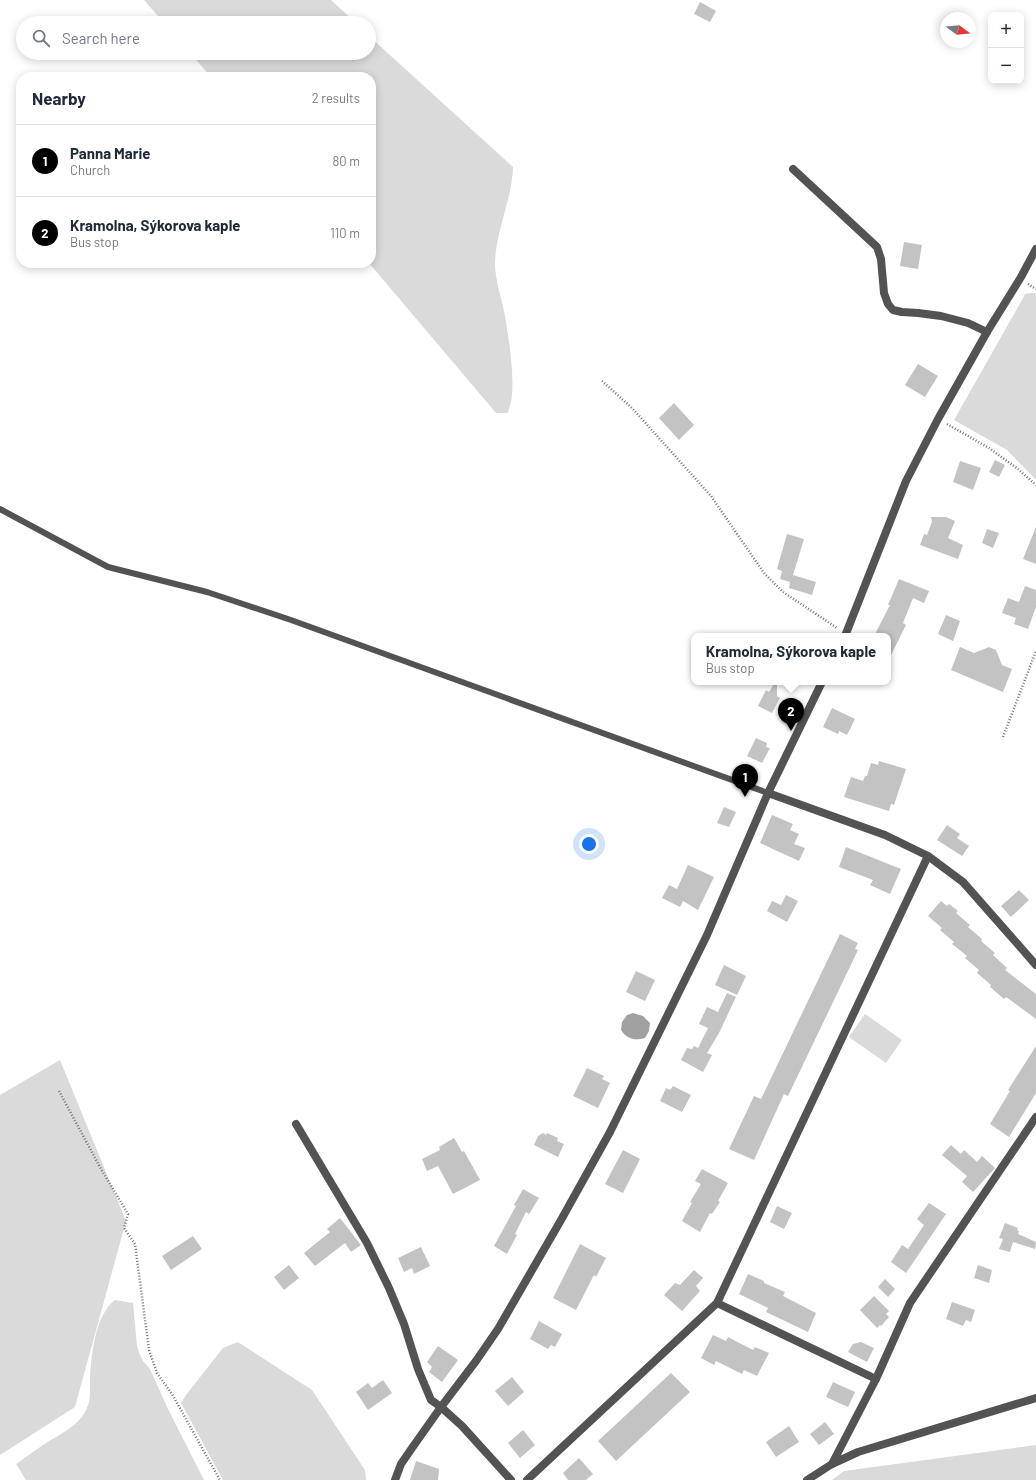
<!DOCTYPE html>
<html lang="en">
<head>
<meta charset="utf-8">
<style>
	body { margin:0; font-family:Barlow,sans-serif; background:#f2f2f3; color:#1f2937 }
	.controls { position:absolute; right:12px; top:12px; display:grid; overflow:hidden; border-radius:8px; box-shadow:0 2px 10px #0003 }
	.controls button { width:36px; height:36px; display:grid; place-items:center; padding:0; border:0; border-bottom:1px solid #e0e1e3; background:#fff; color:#1f2937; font:20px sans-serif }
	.compass { position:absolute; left:940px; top:12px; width:36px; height:36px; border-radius:50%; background:#fff; box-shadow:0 2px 10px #0003; rotate:106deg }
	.you { position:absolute; left:589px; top:844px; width:14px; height:14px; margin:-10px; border:3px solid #fff; border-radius:50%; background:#1a73e8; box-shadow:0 0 0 6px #1a73e833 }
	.badge { display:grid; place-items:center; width:26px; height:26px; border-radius:50%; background:#000; color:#fff; font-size:13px; font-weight:700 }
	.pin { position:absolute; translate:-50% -33px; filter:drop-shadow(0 1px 2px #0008) }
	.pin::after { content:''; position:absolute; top:21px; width:14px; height:12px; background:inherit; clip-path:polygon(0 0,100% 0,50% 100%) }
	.popup { position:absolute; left:691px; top:633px; width:200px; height:52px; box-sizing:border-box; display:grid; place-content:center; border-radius:8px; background:#fff; filter:drop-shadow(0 1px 3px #0005); font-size:13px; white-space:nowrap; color:#747a83 }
	.popup b { font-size:15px; color:#1f2937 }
	.popup::after { content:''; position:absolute; left:50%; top:100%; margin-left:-8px; border:8px solid transparent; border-top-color:#fff }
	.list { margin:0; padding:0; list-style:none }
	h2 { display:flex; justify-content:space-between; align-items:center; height:52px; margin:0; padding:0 16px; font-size:17px }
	h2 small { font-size:13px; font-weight:400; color:#747a83 }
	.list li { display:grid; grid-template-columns:26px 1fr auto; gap:12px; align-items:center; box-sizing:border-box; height:72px; padding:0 16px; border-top:1px solid #e0e1e3 }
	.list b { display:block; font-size:15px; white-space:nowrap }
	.list p { margin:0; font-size:13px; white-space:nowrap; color:#747a83 }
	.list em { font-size:13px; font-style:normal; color:#747a83 }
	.icon { flex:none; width:22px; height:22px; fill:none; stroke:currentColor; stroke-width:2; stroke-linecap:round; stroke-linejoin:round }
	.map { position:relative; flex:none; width:1036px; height:1480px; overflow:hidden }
	.search { position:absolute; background:#fff; box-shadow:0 2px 10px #0003; left:16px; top:16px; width:360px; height:44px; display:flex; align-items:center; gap:10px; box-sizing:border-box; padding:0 14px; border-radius:22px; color:#747a83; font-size:15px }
	.panel { position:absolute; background:#fff; box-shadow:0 2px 10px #0003; left:16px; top:72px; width:360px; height:196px; border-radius:16px }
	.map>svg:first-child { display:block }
</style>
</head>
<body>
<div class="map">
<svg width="1036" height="1480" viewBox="0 0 1036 1480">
	<rect width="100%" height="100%" fill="#fff"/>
	<g fill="#dadada">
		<polygon points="144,0 331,0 356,23 164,23"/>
		<path d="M369,36L513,167C512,200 496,230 495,263C495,281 502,299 505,316C509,341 514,371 512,395C512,401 509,407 508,413H496L369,263H371V77H211L190,53H369Z"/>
		<polygon points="1030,293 1036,293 1036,480 1007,450 954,420 1022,300 1025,294"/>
		<polygon points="865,1014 902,1040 886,1063 849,1037"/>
		<polygon points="60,1060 126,1221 75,1407 0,1455 0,1095"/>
		<path d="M115,1300L133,1303L137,1346L139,1353L143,1361L150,1369L168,1409L204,1480H26L16,1464C25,1458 34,1451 43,1445C58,1435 78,1427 86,1410C91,1401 90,1390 90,1380C91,1356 95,1315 115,1300Z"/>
		<polygon points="238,1342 312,1390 365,1470 366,1480 223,1480 181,1403 186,1395 223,1348"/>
		<polygon points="1036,1445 1036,1480 832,1480 844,1471"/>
	</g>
	<path fill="#a1a1a1" d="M633,1013L643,1016L650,1023L649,1031L645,1038C634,1041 627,1039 621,1030L622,1022L627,1015Z"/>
	<g fill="#c3c3c3">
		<polygon points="700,2 716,11 710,22 694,14"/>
		<polygon points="904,242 922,245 918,269 900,266"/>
		<polygon points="918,364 938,376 925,397 905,385"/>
		<polygon points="674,403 694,425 679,440 659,418"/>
		<polygon points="995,460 1005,465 999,477 989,472"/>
		<polygon points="960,461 981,468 973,490 953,482"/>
		<polygon points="931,517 946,517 955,521 948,538 963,545 958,559 920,545 924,534 927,535 932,522"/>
		<polygon points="1036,527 1036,564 1023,559"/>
		<polygon points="987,529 999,533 993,548 982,543"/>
		<polygon points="787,534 804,539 793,575 816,582 812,595 789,588 790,582 780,579 782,571 777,569"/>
		<polygon points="899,579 929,591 924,603 913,598 903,623 906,625 888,661 888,636 874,636 890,605 888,605"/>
		<polygon points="1025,586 1036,590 1036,607 1028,629 1014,624 1016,618 1002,613 1008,598 1019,602"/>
		<polygon points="946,615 960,621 953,641 938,634"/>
		<polygon points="960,647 974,653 989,647 996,650 1002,665 1012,669 1003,692 951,670"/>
		<polygon points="775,682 777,682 777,696 780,698 772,713 758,706 766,690 769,692"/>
		<polygon points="832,708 855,719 847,735 839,731 838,734 823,727"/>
		<polygon points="756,738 767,743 766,747 770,748 762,763 747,756"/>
		<polygon points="879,761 906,769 894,805 891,804 889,811 844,797 851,777 863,781 865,776 867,776 871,763 878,765"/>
		<polygon points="724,807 736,812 729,827 717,823"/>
		<polygon points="772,815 793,824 790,830 799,834 794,844 805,848 799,861 760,843"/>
		<polygon points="947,825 960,834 957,838 969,846 962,856 937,840"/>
		<polygon points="846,847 901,869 890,894 870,885 873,880 839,867"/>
		<polygon points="688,865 714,877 698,910 683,901 680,907 662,898 669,885 677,889"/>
		<polygon points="1019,890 1029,900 1011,917 1001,906"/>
		<polygon points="786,895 798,901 787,922 767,911 772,901 781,905"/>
		<polygon points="941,901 947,906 949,904 958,911 956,913 970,925 968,927 982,939 981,941 995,953 993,955 1007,968 1005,970 1036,994 1036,1019 1006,997 1004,999 990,987 991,985 977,973 979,970 965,958 967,956 952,944 954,942 940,930 942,928 928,916"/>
		<polygon points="840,934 858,943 855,949 858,950 788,1096 784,1094 754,1160 729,1149 754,1096 761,1099"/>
		<polygon points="724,965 746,976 737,995 715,985"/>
		<polygon points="636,971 655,980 645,1001 626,992"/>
		<polygon points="727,993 736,997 719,1033 707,1053 712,1055 703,1072 681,1060 687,1048 692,1049 694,1046 698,1048 708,1028 699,1024 707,1007 718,1012"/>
		<polygon points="1036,1046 1036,1093 1009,1137 990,1124 1010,1091 1008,1090"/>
		<polygon points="587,1068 604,1076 602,1079 610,1083 598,1108 573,1096"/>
		<polygon points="673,1086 691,1095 682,1112 660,1101 666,1088 670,1090"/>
		<polygon points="543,1133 546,1135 547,1133 558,1138 557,1141 564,1144 558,1157 534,1145 538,1136"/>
		<polygon points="454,1138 462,1152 464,1151 480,1180 453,1194 438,1166 427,1171 422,1159 440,1150 439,1147"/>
		<polygon points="951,1145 961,1154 964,1150 977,1162 982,1156 995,1168 973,1192 962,1182 967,1176 942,1155"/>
		<polygon points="623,1150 640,1159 623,1193 605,1184"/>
		<polygon points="702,1169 728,1183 718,1201 720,1202 712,1214 710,1213 700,1232 682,1221 692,1203 690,1202 701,1184 695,1181"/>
		<polygon points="523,1189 539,1198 529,1214 526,1212 515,1234 517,1235 507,1254 494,1246 516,1206 514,1205"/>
		<polygon points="929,1203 946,1214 906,1273 891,1262 902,1245 908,1249 924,1225 917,1219"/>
		<polygon points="777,1206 792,1213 784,1229 770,1222"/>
		<polygon points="340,1218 361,1245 351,1252 345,1243 315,1266 304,1253 330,1232 327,1229"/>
		<polygon points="1005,1223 1018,1228 1017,1230 1019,1231 1018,1234 1036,1242 1035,1249 1013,1242 1010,1252 999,1249 1003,1239 999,1238"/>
		<polygon points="193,1236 202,1249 171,1270 162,1256"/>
		<polygon points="580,1244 606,1258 596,1277 594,1275 576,1310 553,1298"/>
		<polygon points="421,1247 430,1266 414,1274 412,1268 404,1272 398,1258"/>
		<polygon points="289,1265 299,1278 284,1290 274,1277"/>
		<polygon points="978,1265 992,1270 989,1283 974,1278"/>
		<polygon points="694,1270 703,1278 696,1286 700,1291 682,1311 664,1295 675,1283 680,1285"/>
		<polygon points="748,1274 764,1281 764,1283 785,1292 783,1296 816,1313 808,1332 766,1312 768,1308 739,1294"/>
		<polygon points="885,1279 895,1289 888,1297 878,1287"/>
		<polygon points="874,1296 889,1311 886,1314 889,1317 881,1326 880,1325 877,1328 860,1310"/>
		<polygon points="952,1302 975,1310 971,1322 966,1320 963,1326 946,1319"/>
		<polygon points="539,1321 562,1334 555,1347 551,1345 548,1349 530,1339"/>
		<polygon points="713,1335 726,1341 728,1337 753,1350 755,1347 769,1353 757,1376 744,1370 742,1374 716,1361 714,1365 701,1358"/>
		<polygon points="861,1342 874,1348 867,1362 848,1352 853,1344"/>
		<polygon points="438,1346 458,1360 442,1382 429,1372 432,1367 427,1362"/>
		<polygon points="671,1373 690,1392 616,1461 598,1441"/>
		<polygon points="512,1377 524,1392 508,1406 495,1391"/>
		<polygon points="383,1380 392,1393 368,1410 356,1392 368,1383 372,1388"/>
		<polygon points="833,1382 855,1392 848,1407 826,1397"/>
		<polygon points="825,1422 834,1434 819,1445 810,1434"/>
		<polygon points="789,1426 799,1442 776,1457 766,1442"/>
		<polygon points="523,1430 535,1445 520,1458 508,1443"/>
		<polygon points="579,1458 593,1474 586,1480 568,1480 563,1473"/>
		<polygon points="416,1461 439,1469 438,1480 410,1480"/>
	</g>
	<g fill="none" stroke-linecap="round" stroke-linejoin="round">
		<g stroke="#757575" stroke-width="2.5" stroke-dasharray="1 2" stroke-linecap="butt">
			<polyline points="1028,284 1036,289"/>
			<polyline points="602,381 632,408 711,496 764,573 783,592 837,628"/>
			<polyline points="947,424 989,448 1018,469 1036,485"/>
			<polyline points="1003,737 1036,651"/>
			<polyline points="59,1091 101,1169 128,1214 124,1228 135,1244 149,1350 157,1373 172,1394 220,1480"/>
		</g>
		<polyline stroke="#535353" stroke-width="6" points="0,509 108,567 207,592 291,620 768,793"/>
		<g stroke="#535353" stroke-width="8">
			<polyline points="793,169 877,247 881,259 884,293 888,304 893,310 902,312 918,313 941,316 968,323 987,332"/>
			<polyline points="768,793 885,835 928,856 963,882 1036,965"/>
			<polyline points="296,1124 367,1243 389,1288 404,1324 418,1369 431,1400 441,1407 462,1426 511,1480"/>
			<polyline points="717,1303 876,1379"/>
			<polyline points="832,1464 876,1379 910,1303 1036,1117"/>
			<polyline points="527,1480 717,1303 928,856"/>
		</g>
		<g stroke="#535353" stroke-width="8">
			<polyline points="845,636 906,481 938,419 987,332 1021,277 1036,249"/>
			<polyline points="395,1480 401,1464 412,1448 441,1407 476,1361 498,1329 561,1220 610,1132 707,935 768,793 822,682"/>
			<polyline points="807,1480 832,1464 858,1452 1036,1398"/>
		</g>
	</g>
</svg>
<div class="controls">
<button>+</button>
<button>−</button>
</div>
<svg class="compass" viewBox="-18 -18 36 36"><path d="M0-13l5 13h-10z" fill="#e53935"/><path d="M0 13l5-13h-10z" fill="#747a83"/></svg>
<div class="you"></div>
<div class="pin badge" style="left:745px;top:797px">1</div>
<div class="pin badge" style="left:791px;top:731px">2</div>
<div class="popup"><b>Kramolna, Sýkorova kaple</b>Bus stop</div>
<div class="search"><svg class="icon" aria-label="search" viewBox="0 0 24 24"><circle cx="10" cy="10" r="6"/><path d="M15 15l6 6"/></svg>Search here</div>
<section class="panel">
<h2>Nearby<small>2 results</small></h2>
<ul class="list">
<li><span class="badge">1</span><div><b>Panna Marie</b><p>Church</p></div><em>80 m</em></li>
<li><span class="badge">2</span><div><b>Kramolna, Sýkorova kaple</b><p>Bus stop</p></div><em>110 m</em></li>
</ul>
</section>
</div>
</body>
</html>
